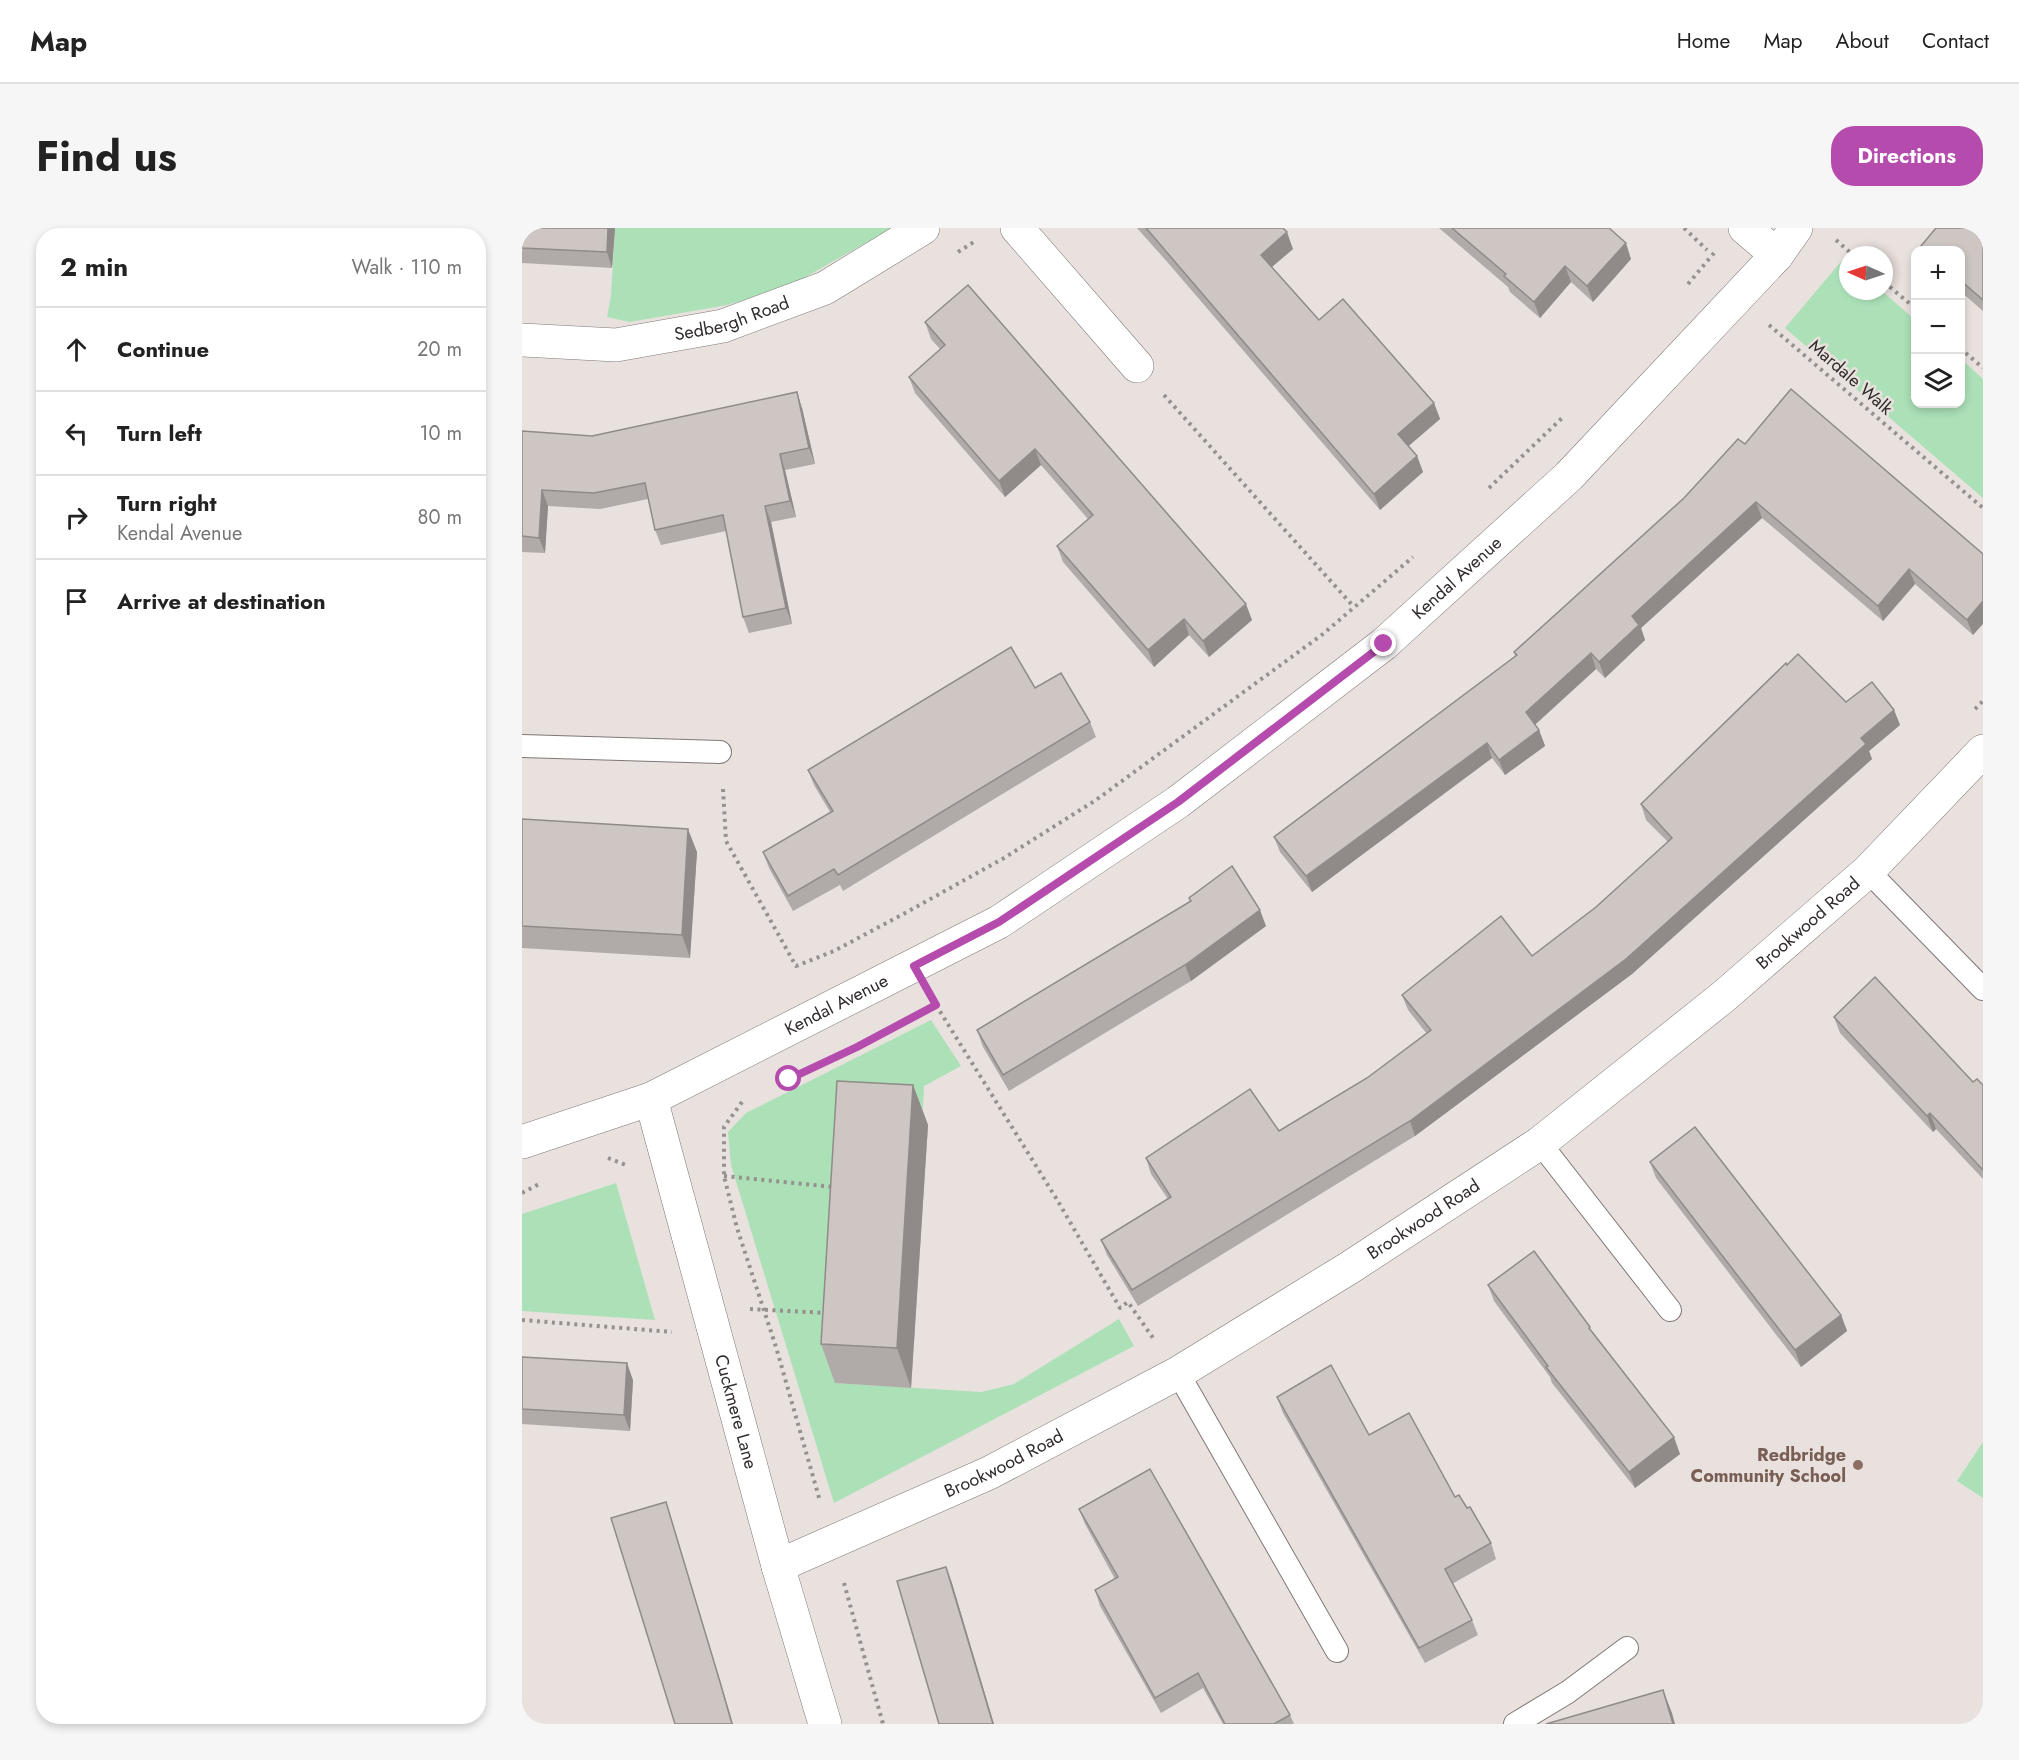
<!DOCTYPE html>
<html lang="en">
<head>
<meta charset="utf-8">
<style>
	body { margin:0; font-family:Jost,sans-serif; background:#f6f6f6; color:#222 }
	.controls { position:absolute; right:18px; top:18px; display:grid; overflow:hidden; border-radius:12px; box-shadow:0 3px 9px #0003 }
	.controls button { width:54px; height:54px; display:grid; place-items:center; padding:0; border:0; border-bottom:2px solid #e0e0e0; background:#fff; color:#222; font:30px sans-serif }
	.compass { position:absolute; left:1317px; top:18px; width:54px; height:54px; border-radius:50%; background:#fff; box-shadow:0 3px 9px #0003; rotate:273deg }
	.stop { position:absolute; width:18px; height:18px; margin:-14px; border:4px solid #b54bac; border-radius:50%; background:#fff }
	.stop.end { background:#b54bac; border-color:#fff; box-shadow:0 2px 6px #0008 }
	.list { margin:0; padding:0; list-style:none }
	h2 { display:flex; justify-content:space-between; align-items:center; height:78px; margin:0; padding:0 24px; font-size:26px }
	h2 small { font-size:20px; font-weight:400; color:#767676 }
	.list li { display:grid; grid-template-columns:39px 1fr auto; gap:18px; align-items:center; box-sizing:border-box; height:84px; padding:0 24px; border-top:2px solid #e0e0e0 }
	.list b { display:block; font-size:22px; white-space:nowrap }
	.list p { margin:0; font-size:20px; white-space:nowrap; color:#767676 }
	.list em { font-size:20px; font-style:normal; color:#767676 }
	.icon { flex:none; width:33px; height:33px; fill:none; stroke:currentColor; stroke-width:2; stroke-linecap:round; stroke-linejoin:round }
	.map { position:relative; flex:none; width:1461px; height:1496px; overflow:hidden; border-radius:24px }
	header { display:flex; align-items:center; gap:36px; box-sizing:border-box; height:84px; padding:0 30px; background:#fff; border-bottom:2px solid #e0e0e0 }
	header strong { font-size:28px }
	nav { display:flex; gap:33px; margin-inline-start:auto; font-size:21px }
	.intro { display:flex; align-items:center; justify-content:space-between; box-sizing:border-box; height:144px; padding:0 36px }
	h1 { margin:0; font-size:42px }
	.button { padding:15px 27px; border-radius:24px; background:#b54bac; color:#fff; font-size:21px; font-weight:700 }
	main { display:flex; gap:36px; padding:0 36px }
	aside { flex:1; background:#fff; border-radius:24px; box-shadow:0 3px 9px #0003 }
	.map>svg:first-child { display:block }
</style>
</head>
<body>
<header>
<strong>Map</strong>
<nav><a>Home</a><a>Map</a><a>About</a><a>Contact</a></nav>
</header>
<div class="intro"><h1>Find us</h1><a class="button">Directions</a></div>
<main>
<aside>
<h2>2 min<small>Walk · 110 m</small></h2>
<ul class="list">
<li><svg class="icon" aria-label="ahead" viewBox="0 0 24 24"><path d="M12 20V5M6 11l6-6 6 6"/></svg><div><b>Continue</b></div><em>20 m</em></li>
<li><svg class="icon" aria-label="left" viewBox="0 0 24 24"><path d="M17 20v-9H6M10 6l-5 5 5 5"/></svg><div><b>Turn left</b></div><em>10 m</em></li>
<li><svg class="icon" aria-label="right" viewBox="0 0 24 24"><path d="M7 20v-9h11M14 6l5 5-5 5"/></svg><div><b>Turn right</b><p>Kendal Avenue</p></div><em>80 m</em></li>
<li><svg class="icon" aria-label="arrive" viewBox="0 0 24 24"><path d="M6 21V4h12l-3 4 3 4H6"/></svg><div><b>Arrive at destination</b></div></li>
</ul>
</aside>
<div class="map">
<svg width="1461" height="1496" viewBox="0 0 1461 1496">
	<rect width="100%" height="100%" fill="#e9e1de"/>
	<g fill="#ace1b8">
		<polygon points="93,0 370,0 266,59 205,77 108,94 85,89 89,68"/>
		<polygon points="1322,30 1326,33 1326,63 1360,63 1393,92 1394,176 1438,176 1439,131 1461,151 1461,270 1263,100"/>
		<polygon points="409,792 439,838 402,858 400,896 313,1155 459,1164 492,1156 597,1091 612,1118 312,1275 209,937 206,904 224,885"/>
		<polygon points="94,955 133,1092 0,1083 0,986"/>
		<polygon points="1461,1214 1461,1270 1435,1253"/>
	</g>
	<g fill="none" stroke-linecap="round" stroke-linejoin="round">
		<g stroke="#7f7876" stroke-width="24">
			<g id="lane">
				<polyline points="0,518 198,524"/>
				<polyline points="1346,643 1461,761"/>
				<polyline points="1018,915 1148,1082"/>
				<polyline points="656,1145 815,1423"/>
				<polyline points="993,1496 1046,1464 1105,1420"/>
			</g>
		</g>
		<g stroke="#7f7876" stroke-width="34">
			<g id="street">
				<polyline points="495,0 615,138"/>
				<polyline points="1223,0 1255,27"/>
				<path id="s1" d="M0,112L94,117L201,98L303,60L401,0"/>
				<path id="s2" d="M129,871L256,1338L303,1496"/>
				<path id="s3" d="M0,914L129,871L477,694L656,574L862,416L1047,248L1255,27L1274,0"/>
				<path id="s4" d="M256,1338L467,1245L656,1145L827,1040L1018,915L1201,769L1346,643L1461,523"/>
			</g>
		</g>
		<g stroke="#96908e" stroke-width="4" stroke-dasharray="3 4.5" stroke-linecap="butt">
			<polyline points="1162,0 1185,22"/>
			<polyline points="1314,12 1331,27"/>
			<polyline points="436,24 455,12"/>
			<polyline points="1362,54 1394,81"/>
			<polyline points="1166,56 1192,25"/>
			<polyline points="1247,97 1461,280"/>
			<polyline points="1438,120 1461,140"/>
			<polyline points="642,167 831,378"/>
			<polyline points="967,260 1040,190"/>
			<polyline points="1453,481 1461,473"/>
			<polyline points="201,561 204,613 274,738 312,723 385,684 482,630 574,572 801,406 891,329"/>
			<polyline points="414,777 534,970 598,1080 606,1074 631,1110"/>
			<polyline points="272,849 335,819 414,777 412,773"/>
			<polyline points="220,874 202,899 202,948 215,1000 254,1119 298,1273"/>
			<polyline points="86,930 104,937"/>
			<polyline points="202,948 312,959"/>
			<polyline points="0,965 19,955"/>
			<polyline points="228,1081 305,1085"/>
			<polyline points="0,1092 150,1104"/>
			<polyline points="322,1355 361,1496"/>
		</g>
		<use href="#lane" stroke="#fff" stroke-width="22"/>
		<use href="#street" stroke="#fff" stroke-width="33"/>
	</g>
	<g fill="#b0aaa8">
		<polygon points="0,0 93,0 90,40 0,35"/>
		<polygon points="615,0 761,0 771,21 750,39 797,92 912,175 918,191 886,218 895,228 901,244 858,282 647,36"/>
		<polygon points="917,0 1087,0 1109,31 1071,74 1049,54 1018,90 988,64 986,59"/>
		<polygon points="1461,0 1461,83 1438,63 1438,22 1400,22 1399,18"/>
		<polygon points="403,94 730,392 687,429 667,407 632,439 541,334 535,318 566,291 519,237 483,269 393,165 387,149 418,121 409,111"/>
		<polygon points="280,180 293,236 263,242 274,289 249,294 270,396 227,405 221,389 204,303 139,317 133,302 126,271 78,281 26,278 23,325 0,324 0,203 70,208"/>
		<polygon points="1223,216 1461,326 1451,407 1393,356 1361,393 1240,290 1119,400 1123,412 1083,450 1074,441 1013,497 1017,502 1023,518 983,547 970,530 790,664 758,624 752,609 993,428 992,424"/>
		<polygon points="513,460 568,494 574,509 321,663 318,657 271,683 247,640 241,624 308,584 292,557 286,542"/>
		<polygon points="1324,474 1372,482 1378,497 1347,523 1350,531 1110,746 893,908 616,1078 585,1027 579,1012 646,971 629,946 624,930 757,903 845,850 905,806 886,782 880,767 1010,728 1074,679 1146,614 1124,592 1119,576"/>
		<polygon points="0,591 175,624 168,730 0,720"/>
		<polygon points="667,670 744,698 669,753 487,863 461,819 455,802 668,674"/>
		<polygon points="1312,789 1451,854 1461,857 1461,951 1414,901 1411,904 1318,805"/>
		<polygon points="391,857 406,897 389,1160 313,1155 299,1116"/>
		<polygon points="1128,934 1319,1087 1325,1103 1279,1139 1134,950"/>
		<polygon points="966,1057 1070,1104 1158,1226 1113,1260 1030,1155 1028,1149 972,1073"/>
		<polygon points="0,1129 111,1152 108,1203 0,1196"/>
		<polygon points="755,1169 847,1207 933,1269 969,1315 974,1331 930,1356 950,1392 956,1407 903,1435 761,1185"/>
		<polygon points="557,1281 768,1487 772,1496 701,1496 681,1460 639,1485 578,1378 573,1362 593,1351 563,1296"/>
	</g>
	<g fill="#908b88">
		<polygon points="86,0 93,0 90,40 85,24"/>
		<polygon points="765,4 771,21 745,43 739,27"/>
		<polygon points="1104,15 1109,31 1071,74 1065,58"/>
		<polygon points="1043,38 1049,54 1018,90 1012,74"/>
		<polygon points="275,164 280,180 293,236 287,220"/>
		<polygon points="912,175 918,191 882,222 876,206"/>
		<polygon points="513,221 519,237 483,269 477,253"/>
		<polygon points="258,226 263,242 274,289 268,273"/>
		<polygon points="895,228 901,244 858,282 852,266"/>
		<polygon points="20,262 26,278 23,325 17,310"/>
		<polygon points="1234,274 1240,290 1119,400 1123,412 1083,450 1077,434 1110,388"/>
		<polygon points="243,278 249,294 270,396 264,380"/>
		<polygon points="1387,341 1393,356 1361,393 1356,378"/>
		<polygon points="1461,373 1461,396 1451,407 1445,392"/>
		<polygon points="724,376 730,392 687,429 681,413"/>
		<polygon points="662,391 667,407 632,439 626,422"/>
		<polygon points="1069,425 1074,441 1009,500 1004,484"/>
		<polygon points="1372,482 1378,497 1347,523 1350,531 1110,746 893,908 888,893"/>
		<polygon points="1017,502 1023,518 983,547 977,532"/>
		<polygon points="965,515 970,530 790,664 784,648"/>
		<polygon points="166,601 175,624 168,730 160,707"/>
		<polygon points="738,682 744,698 669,753 663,737"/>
		<polygon points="391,857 406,897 389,1160 375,1120"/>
		<polygon points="1408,885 1414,901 1411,904 1405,888"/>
		<polygon points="1319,1087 1325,1103 1279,1139 1273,1122"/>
		<polygon points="105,1135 111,1152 108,1203 102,1187"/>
		<polygon points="1152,1209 1158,1226 1113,1260 1107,1244"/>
		<polygon points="144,1274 149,1290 211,1496 210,1496"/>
		<polygon points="424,1339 430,1355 472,1496 471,1496"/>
		<polygon points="1141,1462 1150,1485 1153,1496 1151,1496"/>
	</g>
	<g fill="#cdc6c3" stroke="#908b88" stroke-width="1.5">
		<polygon points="0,0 86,0 85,24 0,20"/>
		<polygon points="624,0 761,0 765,4 739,27 797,92 821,71 912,175 876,206 895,228 852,266"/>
		<polygon points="930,0 1087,0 1104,15 1065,58 1043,38 1012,74 982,48 984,46"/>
		<polygon points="1414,0 1461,0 1461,72 1438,52 1438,22 1404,22 1399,18"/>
		<polygon points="446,57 724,376 681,413 662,391 626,422 535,318 571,287 513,221 477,253 387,149 423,117 403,94"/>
		<polygon points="1269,161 1461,326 1461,373 1445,392 1387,341 1356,378 1234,274 1110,388 1117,397 1077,434 1069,425 1004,484 1017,502 977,532 965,515 784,648 752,609 995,427 992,424 1162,270 1216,211 1223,216"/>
		<polygon points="275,164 287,220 258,226 268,273 243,278 264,380 221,389 201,287 133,302 123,255 72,265 20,262 17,310 0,308 0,203 70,208"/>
		<polygon points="489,419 513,460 539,445 568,494 316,647 312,641 266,668 241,624 311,583 286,542"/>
		<polygon points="1276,426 1324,474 1350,454 1372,482 1339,510 1344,516 1104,731 888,893 610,1062 579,1012 649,969 624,930 728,861 757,903 845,850 909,802 880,767 979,688 1010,728 1074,679 1150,610 1119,576 1264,435 1265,437"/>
		<polygon points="0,591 166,601 160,707 0,698"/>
		<polygon points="710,638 738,682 663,737 481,847 455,802 669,673 667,670"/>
		<polygon points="1353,749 1451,854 1455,851 1461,857 1461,942 1408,885 1405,888 1312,789"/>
		<polygon points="315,853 391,857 375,1120 299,1116"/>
		<polygon points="1173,899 1319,1087 1273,1122 1128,934"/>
		<polygon points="1012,1023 1068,1099 1067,1100 1152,1209 1107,1244 1024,1139 1026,1138 966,1057"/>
		<polygon points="0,1129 105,1135 102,1187 0,1181"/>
		<polygon points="809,1137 847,1207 887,1185 933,1269 937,1267 945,1280 948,1279 969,1315 923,1341 950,1392 897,1420 755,1169"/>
		<polygon points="628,1241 768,1487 752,1496 703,1496 676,1445 633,1470 573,1362 596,1349 557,1281"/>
		<polygon points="144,1274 198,1454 210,1496 153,1496 89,1290"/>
		<polygon points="424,1339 471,1496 417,1496 375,1353"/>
		<polygon points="1141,1462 1151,1496 1024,1496"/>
	</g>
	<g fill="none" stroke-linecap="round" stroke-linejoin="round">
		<polyline stroke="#b54bac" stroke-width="8" points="267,851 335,819 414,777 392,738 477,694 656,574 862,416"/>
	</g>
	<circle fill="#8d6e63" stroke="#e9e1de" stroke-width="2" cx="1336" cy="1237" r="6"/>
	<g text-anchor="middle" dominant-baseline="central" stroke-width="5" stroke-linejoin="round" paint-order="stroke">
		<g font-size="18" fill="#2f2c2b" stroke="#e9e1de">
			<text stroke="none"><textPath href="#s1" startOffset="213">Sedbergh Road</textPath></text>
			<text transform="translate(1329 149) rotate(41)">Mardale Walk</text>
			<text stroke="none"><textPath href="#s3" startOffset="1100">Kendal Avenue</textPath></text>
			<text stroke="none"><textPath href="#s4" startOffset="1220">Brookwood Road</textPath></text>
			<text stroke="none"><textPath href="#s3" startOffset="344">Kendal Avenue</textPath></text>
			<text stroke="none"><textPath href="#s4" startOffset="734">Brookwood Road</textPath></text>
			<text stroke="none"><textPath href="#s2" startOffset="324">Cuckmere Lane</textPath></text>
			<text stroke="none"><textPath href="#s4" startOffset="248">Brookwood Road</textPath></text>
		</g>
		<g font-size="18" font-weight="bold" fill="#785e54" stroke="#e9e1de" text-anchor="end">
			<text x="1324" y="1227">Redbridge<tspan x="1324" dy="21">Community School</tspan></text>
		</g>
	</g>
</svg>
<div class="controls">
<button>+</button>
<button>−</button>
<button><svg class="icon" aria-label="layers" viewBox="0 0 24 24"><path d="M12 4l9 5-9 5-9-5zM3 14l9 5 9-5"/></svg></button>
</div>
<svg class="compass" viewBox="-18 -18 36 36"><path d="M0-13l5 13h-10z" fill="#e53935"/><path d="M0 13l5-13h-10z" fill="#767676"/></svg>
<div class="stop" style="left:267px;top:851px"></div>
<div class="stop end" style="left:862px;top:416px"></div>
</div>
</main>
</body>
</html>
